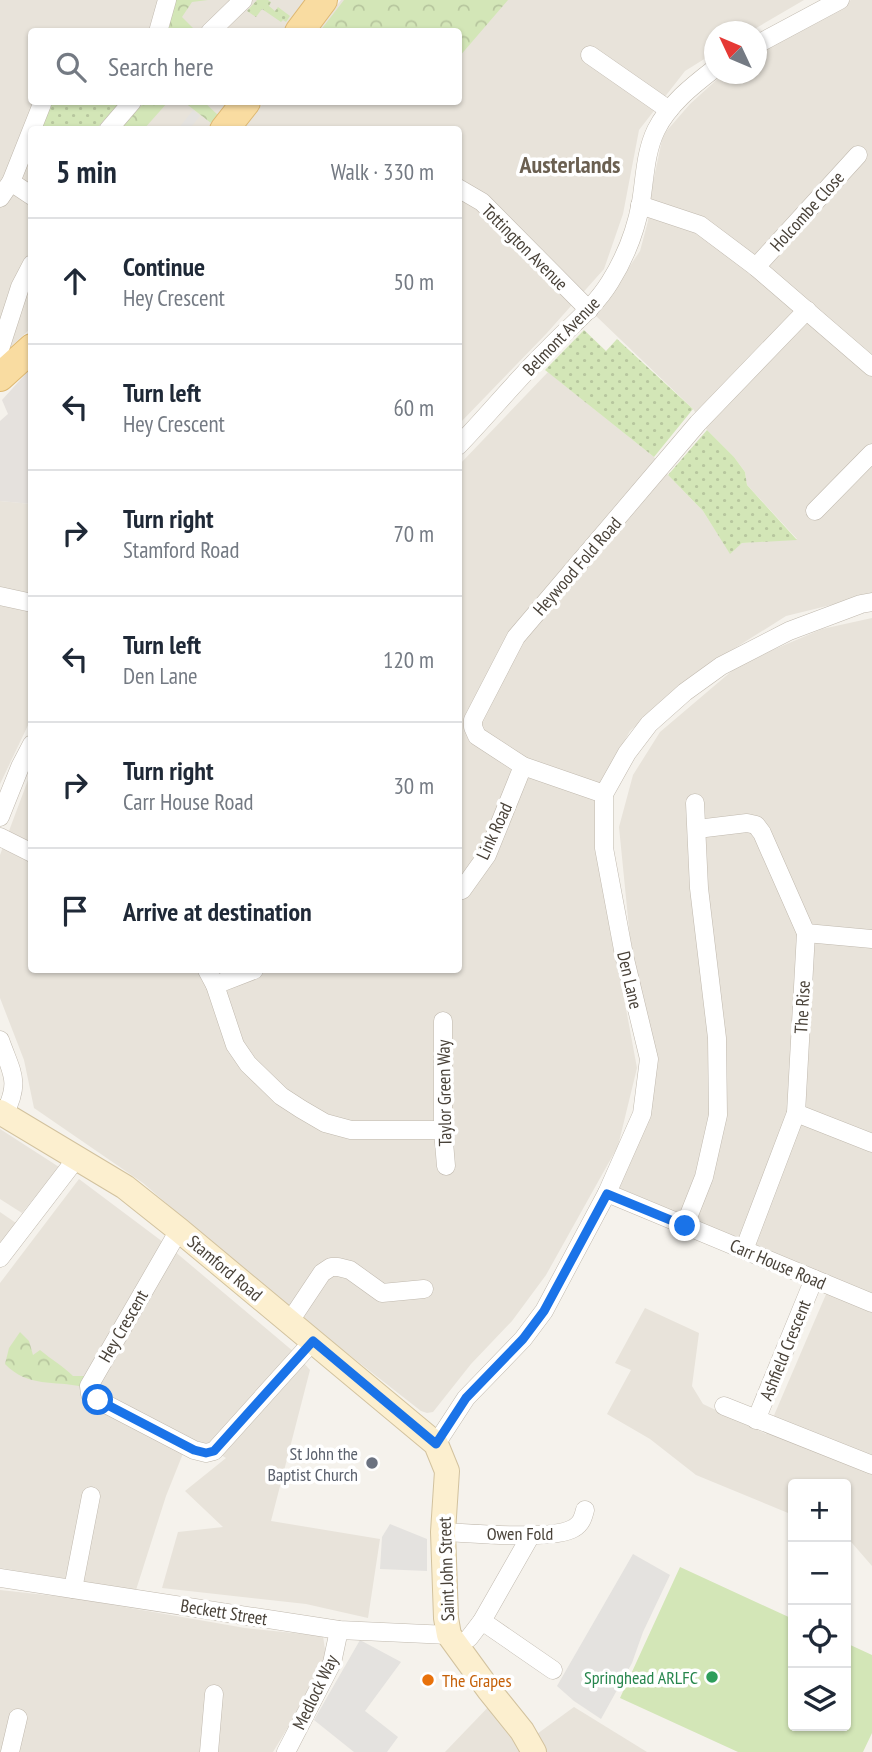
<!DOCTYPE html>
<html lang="en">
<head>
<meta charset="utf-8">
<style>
	body { margin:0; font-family:"PT Sans Narrow",sans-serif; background:#f2f2f3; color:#1f2937 }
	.controls { position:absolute; right:21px; bottom:21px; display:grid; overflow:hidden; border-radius:7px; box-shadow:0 2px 5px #0004 }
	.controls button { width:63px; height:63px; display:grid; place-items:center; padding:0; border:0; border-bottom:2px solid #e0e1e3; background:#fff; color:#1f2937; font:35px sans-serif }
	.compass { position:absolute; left:704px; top:21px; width:63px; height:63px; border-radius:50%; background:#fff; box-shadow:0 2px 5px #0004; rotate:314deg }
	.stop { position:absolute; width:21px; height:21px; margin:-16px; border:5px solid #1a73e8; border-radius:50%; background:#fff }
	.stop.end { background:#1a73e8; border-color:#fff; box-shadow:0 2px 7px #0008 }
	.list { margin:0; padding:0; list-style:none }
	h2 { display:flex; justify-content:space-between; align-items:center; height:91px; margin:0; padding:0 28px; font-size:30px }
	h2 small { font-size:23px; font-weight:400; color:#747a83 }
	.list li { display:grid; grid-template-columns:46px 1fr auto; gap:21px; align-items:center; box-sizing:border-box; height:126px; padding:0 28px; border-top:2px solid #e0e1e3 }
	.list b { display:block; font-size:26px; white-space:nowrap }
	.list p { margin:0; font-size:23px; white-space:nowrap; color:#747a83 }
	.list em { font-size:23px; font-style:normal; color:#747a83 }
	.icon { flex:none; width:38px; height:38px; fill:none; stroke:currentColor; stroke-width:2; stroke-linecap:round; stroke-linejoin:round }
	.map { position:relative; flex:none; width:872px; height:1752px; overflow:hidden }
	.search { position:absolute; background:#fff; box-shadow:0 2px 5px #0004; left:28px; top:28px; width:434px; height:77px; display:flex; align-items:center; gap:18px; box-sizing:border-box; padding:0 24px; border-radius:7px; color:#747a83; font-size:26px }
	.panel { position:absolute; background:#fff; box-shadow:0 2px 5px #0004; left:28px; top:126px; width:434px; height:847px; border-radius:7px }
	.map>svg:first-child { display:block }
</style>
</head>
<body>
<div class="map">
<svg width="872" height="1752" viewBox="0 0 872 1752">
	<defs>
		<pattern id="grass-dots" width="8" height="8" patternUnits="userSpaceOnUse" patternTransform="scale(1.75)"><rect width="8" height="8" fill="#d3e6b7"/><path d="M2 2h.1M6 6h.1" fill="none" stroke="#b7c69e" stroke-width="1.8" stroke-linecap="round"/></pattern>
		<pattern id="forest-crowns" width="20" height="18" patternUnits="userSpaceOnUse" patternTransform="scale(1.75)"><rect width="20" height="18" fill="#d3e6b7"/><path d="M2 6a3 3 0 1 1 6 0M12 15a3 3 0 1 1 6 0" fill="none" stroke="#b7c69e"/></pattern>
	</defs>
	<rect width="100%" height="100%" fill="#f5f2ec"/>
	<g fill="#e8e3da">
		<polygon points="0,0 307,0 283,31 32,32 32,102 229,102 207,129 32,130 31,328 0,357"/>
		<polygon points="341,0 804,0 751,31 714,32 714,53 685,71 639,130 623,214 604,269 546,334 459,424 458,130 242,130 264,102 458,102 458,32 318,31"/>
		<polygon points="851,0 872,0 872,595 786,616 694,674 630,731 607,772 596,846 637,1068 618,1146 546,1275 512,1321 471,1364 433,1412 427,1413 421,1411 265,1289 143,1183 34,1108 24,1060 0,998 0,855 31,772 32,970 458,970 459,465 548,372 654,457 668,475 703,511 730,553 742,543 797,539 747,485 745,472 734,457 707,430 693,409 596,316 640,251 648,221 652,187 663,135 690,104 723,74 756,74 757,53 806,24"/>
		<polygon points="0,501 32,504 31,719 0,784"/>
		<polygon points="872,618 872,1566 846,1536 846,1484 793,1484 793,1515 696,1475 650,1439 607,1414 631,1370 615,1363 645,1308 699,1333 692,1386 703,1404 766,1434 833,1278 619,1188 642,1133 655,1059 630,938 619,827 633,775 660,732 740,664 822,629"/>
		<polygon points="0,1129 59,1167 22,1213 0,1199"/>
		<polygon points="79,1179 167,1245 294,1352 310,1370 271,1521 380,1539 368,1618 306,1604 162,1588 178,1532 223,1527 185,1491 226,1458 206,1446 188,1441 166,1496 136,1590 0,1568 0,1283"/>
		<polygon points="0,1212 16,1223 0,1243"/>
		<polygon points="0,1590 73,1598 245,1628 323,1636 327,1663 273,1752 0,1752"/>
		<polygon points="494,1701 527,1752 445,1752"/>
		<polygon points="574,1707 647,1752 547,1752 537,1734"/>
	</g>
	<polygon fill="#e5e1dd" points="31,368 31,504 0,501 0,421 8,414 2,400"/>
	<g fill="url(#grass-dots)">
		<polygon points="257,0 268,0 271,2 269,6 275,11 278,7 290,16 286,22 283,20 281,22 262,9 256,17 247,11"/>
		<polygon points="51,102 111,102 118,105 96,129 40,130"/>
		<polygon points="584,330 606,351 617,339 693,409 654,457 545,370"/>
		<polygon points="707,430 734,457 745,472 747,485 797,540 742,543 730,554 703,511 668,475"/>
	</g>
	<g fill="url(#forest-crowns)">
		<polygon points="176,0 208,0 192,2 182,17 196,31 165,32"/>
		<polygon points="344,0 508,0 459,57 458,32 320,31"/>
		<polygon points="145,102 168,102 144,129 116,130"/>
		<polygon points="184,102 204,102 218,115 211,123"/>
		<path d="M20,1332L29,1341L33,1355L40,1350C52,1360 63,1366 73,1376H89L83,1387C54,1380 28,1388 5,1364L9,1348Z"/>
	</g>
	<polygon fill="#d3e6b7" points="680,1567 793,1619 793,1726 846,1726 846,1643 872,1655 872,1733 863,1752 738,1752 620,1698"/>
	<g fill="#e4e2df">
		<polygon points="193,110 200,116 191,127 193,129 178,129"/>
		<polygon points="390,1524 427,1539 427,1571 380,1569 382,1537"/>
		<polygon points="633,1554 670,1575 643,1632 632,1663 601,1719 574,1701 557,1686"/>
		<polygon points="360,1640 401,1662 365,1711 398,1737 387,1752 354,1752 314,1720"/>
	</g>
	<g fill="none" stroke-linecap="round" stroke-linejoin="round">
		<g stroke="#c0b9ae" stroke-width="19">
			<g id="street">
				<polyline points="158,32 167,0"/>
				<polyline points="210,32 243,0"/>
				<polyline points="756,45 840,0"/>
				<polyline points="590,55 669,110"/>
				<polyline points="108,130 132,102"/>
				<polyline points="11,182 32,196"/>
				<polyline points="458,188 482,202 589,310"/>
				<polyline points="0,198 11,182 42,104"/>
				<polyline points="640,205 700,225 756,267 872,367"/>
				<polyline points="756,267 858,155"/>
				<polyline points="0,349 20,287 32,264"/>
				<path d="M458,446C489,414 517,379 549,348C570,326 594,308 610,282C625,258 636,230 641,202C645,178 645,153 656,130C669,104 692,86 714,69"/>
				<polyline points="815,511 872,453"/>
				<polyline points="0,596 32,603"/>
				<polyline points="604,794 523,766 477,736 473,727 473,720 516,637 698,423 807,310"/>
				<polyline points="0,817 20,767 32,744"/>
				<polyline points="697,829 747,823 756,825 762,833 806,933 796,1113 744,1250"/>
				<polyline points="0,837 32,853"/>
				<polyline points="458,891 462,890 487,855 523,766"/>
				<polyline points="806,933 872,939"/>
				<polyline points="207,970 215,985 235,1045 248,1064 281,1096 301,1109 325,1123 351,1130 443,1130"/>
				<polyline points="215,985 254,970"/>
				<polyline points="443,1021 443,1130 446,1166"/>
				<path d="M0,1040C12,1074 21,1081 4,1115"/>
				<polyline points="796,1113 872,1143"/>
				<polyline points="607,1193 872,1303"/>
				<polyline points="685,1225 704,1177 718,1115 717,1038 699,888 695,803"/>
				<polyline points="179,1230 89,1386 90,1394 98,1400 194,1450 206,1453 214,1451 313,1341"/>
				<polyline points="0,1258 76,1159"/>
				<polyline points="290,1321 322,1273 331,1267 338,1267 350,1270 382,1293 424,1289"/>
				<polyline points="724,1406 872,1465"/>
				<polyline points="756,1420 814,1279"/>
				<polyline points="436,1444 466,1398 523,1339 544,1311 607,1193 642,1114 649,1059 624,955 604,848 604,794 627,753 649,724 685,692 721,666 789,631 861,604 872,602"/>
				<path d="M443,1532C470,1533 553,1541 574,1528C581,1524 583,1518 585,1510"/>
				<polyline points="0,1578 339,1630 449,1635"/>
				<polyline points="73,1589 91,1496"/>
				<polyline points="482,1621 553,1670"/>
				<polyline points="469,1638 482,1621 531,1535"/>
				<polyline points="10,1752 18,1718"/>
				<polyline points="209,1752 214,1694"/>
				<polyline points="286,1752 332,1663 339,1630"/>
			</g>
		</g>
		<g stroke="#d2c29e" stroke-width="26">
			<polyline id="secondary" points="0,1112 125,1187 179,1230 436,1444 447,1471 443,1532 446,1618 449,1635 489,1690 522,1731 534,1752"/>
		</g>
		<g stroke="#deb871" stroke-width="30">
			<g id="primary">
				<polyline points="299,32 323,0"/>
				<polyline points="224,130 246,102"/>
				<polyline points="0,377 32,348"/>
			</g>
		</g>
		<use href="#street" stroke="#fff" stroke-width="18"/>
		<use href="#secondary" stroke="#fcefcf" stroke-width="24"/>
		<use href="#primary" stroke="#f9dca1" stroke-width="28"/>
	</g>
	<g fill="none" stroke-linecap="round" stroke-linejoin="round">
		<polyline stroke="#1a73e8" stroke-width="9" points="98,1400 194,1450 206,1453 214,1451 313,1341 436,1444 466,1398 523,1339 544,1311 607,1194 685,1226"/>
	</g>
	<circle fill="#6b7280" stroke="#fff" stroke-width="2.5" cx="372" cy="1463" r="7"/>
	<circle fill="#2e9e5b" stroke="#fff" stroke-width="2.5" cx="712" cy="1677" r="7"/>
	<circle fill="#e8710a" stroke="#fff" stroke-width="2.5" cx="428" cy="1680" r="7"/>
	<g text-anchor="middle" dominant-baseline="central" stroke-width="7" stroke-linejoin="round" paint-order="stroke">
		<g font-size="18" fill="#494239" stroke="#fff">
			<text transform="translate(807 211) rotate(-48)">Holcombe Close</text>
			<text transform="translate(525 247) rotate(45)">Tottington Avenue</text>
			<text transform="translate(561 336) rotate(-46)">Belmont Avenue</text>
			<text transform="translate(577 566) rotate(-49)">Heywood Fold Road</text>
			<text transform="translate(494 831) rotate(-65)">Link Road</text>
			<text transform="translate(630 980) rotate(77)">Den Lane</text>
			<text transform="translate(802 1007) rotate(-87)">The Rise</text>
			<text transform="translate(444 1093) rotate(-91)">Taylor Green Way</text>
			<text transform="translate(778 1264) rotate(23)">Carr House Road</text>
			<text transform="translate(225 1268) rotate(40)">Stamford Road</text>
			<text transform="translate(123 1326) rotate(-60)">Hey Crescent</text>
			<text transform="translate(785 1350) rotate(-68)">Ashfield Crescent</text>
			<text x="520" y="1533">Owen Fold</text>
			<text transform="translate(446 1569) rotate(-92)">Saint John Street</text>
			<text transform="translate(224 1612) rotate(9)">Beckett Street</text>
			<text transform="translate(315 1692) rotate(-64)">Medlock Way</text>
		</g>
		<g font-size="18" fill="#5b616d" stroke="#fff" text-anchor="end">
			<text x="358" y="1453">St John the<tspan x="358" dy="21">Baptist Church</tspan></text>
		</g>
		<g font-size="18" fill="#27864d" stroke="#fff" text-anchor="end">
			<text x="698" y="1677">Springhead ARLFC</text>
		</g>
		<g font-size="18" fill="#c56008" stroke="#fff" text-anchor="start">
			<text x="442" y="1680">The Grapes</text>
		</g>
		<g font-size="24" font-weight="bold" fill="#6b6051" stroke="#fff">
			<text x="570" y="164">Austerlands</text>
		</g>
	</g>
</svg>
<div class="controls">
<button>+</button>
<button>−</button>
<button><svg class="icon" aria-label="locate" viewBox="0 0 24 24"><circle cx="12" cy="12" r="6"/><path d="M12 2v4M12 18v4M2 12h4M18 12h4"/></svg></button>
<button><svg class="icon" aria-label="layers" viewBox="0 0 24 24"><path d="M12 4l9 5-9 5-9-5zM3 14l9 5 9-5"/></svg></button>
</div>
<svg class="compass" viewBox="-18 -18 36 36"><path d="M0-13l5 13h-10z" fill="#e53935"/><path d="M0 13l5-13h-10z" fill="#747a83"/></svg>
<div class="stop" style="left:98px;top:1400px"></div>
<div class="stop end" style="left:685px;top:1226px"></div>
<div class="search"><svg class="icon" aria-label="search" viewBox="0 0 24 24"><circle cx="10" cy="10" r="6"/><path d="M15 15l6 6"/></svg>Search here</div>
<section class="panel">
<h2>5 min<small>Walk · 330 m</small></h2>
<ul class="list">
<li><svg class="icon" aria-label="ahead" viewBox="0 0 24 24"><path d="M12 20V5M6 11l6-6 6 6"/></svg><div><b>Continue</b><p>Hey Crescent</p></div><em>50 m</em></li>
<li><svg class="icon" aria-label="left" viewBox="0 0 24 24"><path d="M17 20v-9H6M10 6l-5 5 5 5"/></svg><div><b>Turn left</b><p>Hey Crescent</p></div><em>60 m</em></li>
<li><svg class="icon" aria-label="right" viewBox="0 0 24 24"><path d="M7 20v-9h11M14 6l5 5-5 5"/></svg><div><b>Turn right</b><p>Stamford Road</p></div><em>70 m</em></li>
<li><svg class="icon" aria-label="left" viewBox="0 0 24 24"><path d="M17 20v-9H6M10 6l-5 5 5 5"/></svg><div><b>Turn left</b><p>Den Lane</p></div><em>120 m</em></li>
<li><svg class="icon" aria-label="right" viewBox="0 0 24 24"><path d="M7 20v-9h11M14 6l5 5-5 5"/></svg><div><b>Turn right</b><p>Carr House Road</p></div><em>30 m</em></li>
<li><svg class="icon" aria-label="arrive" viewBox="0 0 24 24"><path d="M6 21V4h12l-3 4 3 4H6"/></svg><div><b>Arrive at destination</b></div></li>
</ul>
</section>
</div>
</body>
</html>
